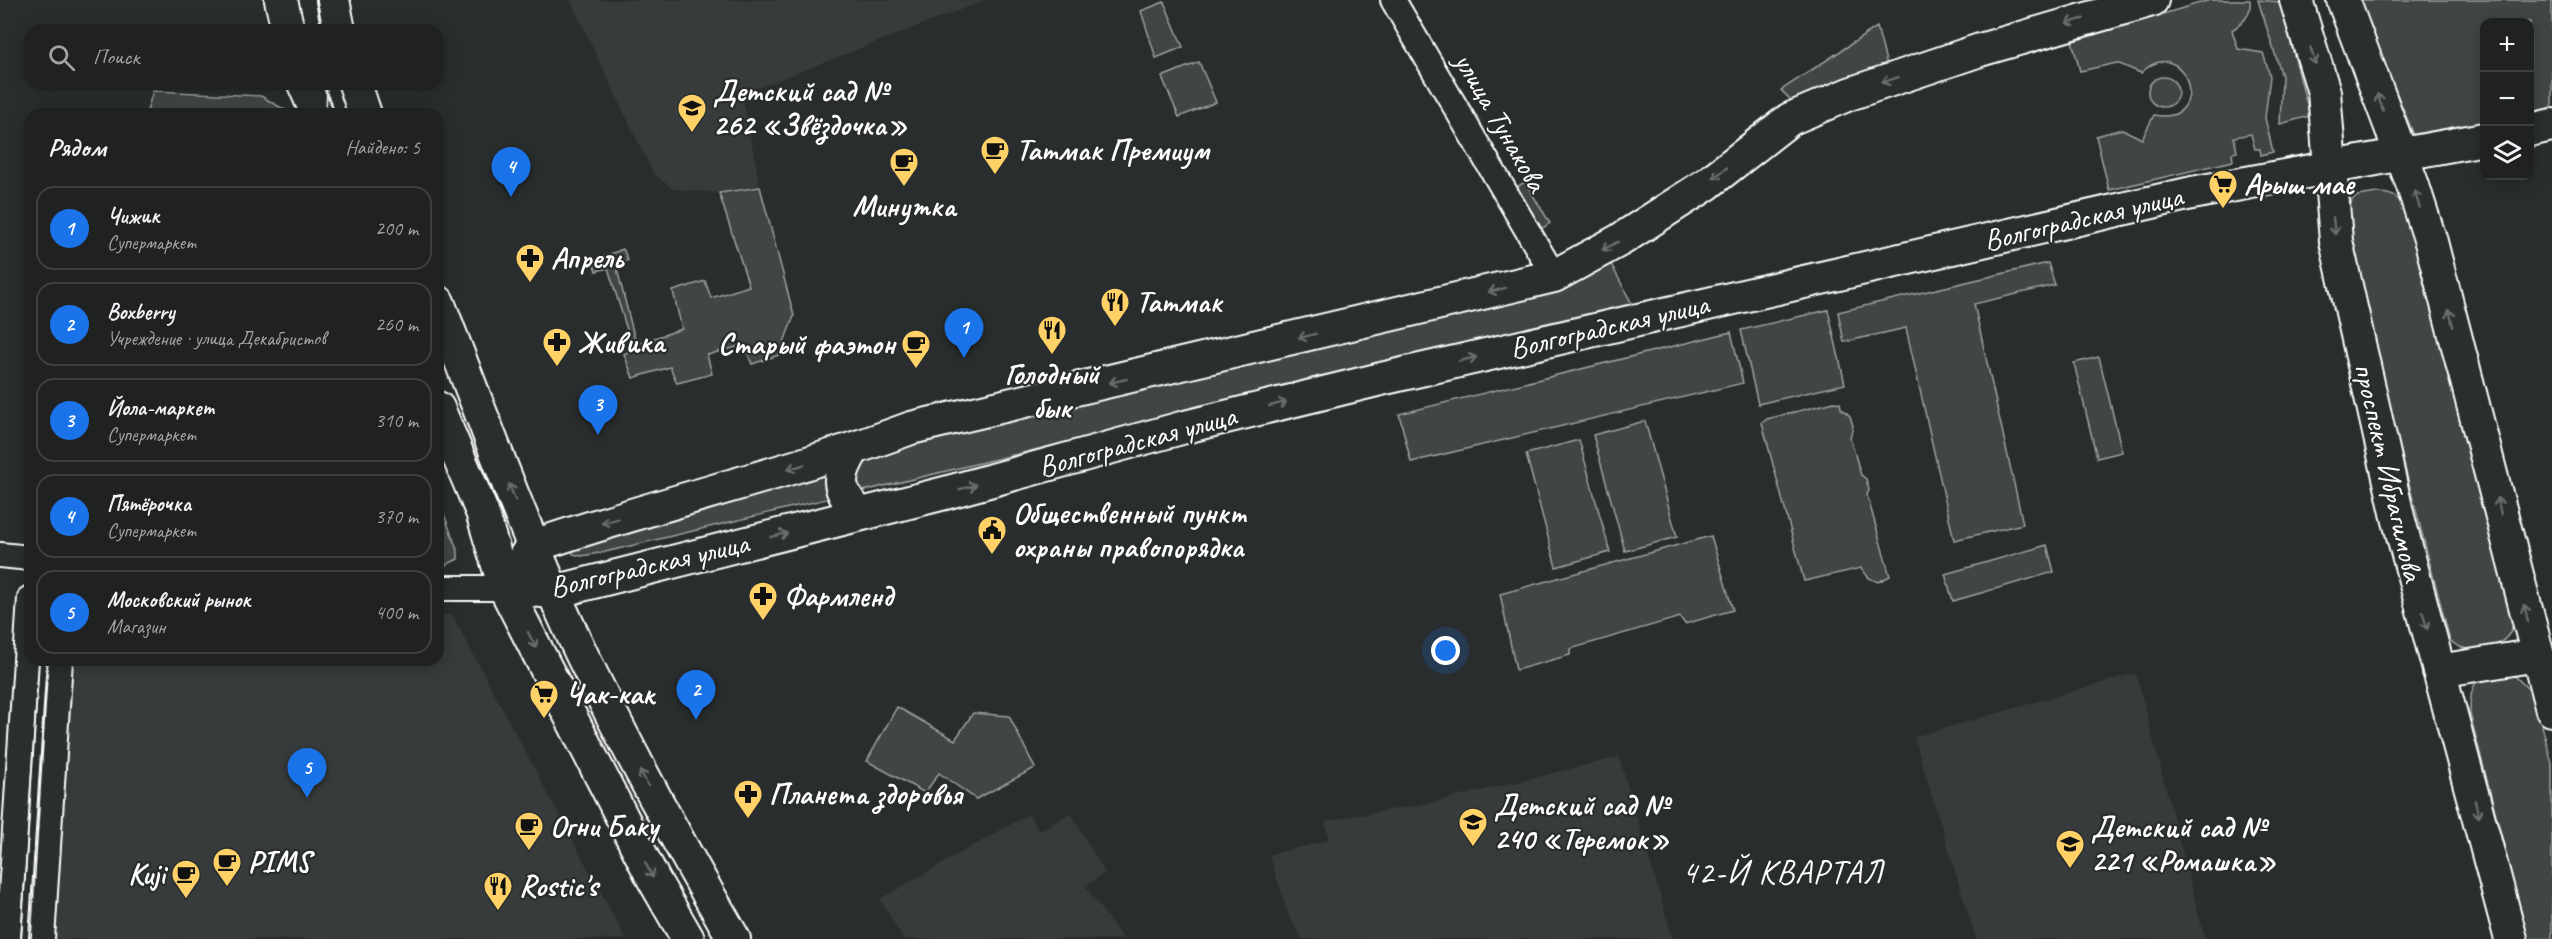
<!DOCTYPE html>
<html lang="ru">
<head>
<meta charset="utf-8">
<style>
	body { margin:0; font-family:Caveat,sans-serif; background:#282a2a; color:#f1f3f6 }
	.controls { position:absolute; right:18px; top:18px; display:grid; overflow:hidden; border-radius:12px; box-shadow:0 3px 15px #0003 }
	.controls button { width:54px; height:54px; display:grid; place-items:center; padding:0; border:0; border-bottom:2px solid #3d3f40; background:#202222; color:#f1f3f6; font:30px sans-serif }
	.you { position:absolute; left:1446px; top:651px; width:21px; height:21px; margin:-15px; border:4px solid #fff; border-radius:50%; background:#1a73e8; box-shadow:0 0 0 9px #1a73e833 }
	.badge { display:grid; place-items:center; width:39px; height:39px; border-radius:50%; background:#1a73e8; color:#fff; font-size:20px; font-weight:700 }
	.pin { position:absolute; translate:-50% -50px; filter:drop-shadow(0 2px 3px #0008) }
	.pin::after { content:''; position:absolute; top:32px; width:21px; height:18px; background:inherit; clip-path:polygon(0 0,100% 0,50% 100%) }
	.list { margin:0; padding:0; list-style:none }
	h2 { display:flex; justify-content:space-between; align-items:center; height:78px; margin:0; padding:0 24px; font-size:26px }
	h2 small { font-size:20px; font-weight:400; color:#a2a4a5 }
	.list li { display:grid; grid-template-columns:39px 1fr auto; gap:18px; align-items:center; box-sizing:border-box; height:84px; margin:0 12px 12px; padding:0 12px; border:2px solid #3d3f40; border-radius:18px }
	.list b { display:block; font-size:22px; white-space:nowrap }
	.list p { margin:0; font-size:20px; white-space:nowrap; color:#a2a4a5 }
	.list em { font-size:20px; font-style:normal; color:#a2a4a5 }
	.icon { flex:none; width:33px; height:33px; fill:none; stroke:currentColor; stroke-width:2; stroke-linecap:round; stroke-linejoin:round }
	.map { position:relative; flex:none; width:2552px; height:939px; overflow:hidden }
	.search { position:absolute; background:#202222; box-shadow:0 3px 15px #0003; left:24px; top:24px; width:420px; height:66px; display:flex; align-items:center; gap:15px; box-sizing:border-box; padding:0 21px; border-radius:18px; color:#a2a4a5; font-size:22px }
	.panel { position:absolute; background:#202222; box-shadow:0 3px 15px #0003; left:24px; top:108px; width:420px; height:558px; border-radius:18px }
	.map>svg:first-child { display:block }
</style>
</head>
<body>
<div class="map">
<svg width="2552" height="939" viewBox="0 0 2552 939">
	<rect width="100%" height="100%" fill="#2a2d2e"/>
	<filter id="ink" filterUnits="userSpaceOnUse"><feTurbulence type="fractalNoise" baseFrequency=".0167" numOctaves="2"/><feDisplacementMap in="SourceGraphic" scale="12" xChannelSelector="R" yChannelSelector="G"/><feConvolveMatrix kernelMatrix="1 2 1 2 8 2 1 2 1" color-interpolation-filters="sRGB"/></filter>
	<g filter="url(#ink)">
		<g fill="#373a3b">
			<polygon points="570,0 986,0 742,94 760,187 719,193 673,189 653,173"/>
			<polygon points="438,614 452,615 626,939 53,939 72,660 438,660"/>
			<polygon points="2136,673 2205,939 1976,939 1914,737"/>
			<polygon points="1619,757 1673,939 1302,939 1290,919 1269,855 1329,840 1325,821 1430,803"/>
			<polygon points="1071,813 1105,873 1085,886 1123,939 903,939 880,899 1029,814 1039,831"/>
		</g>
		<g fill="#414445" stroke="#a0a2a2" stroke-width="1.5">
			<path d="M2210,0H2250C2252,15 2243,23 2232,30L2238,49L2263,53L2270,76L2265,118L2273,152L2261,155L2260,149H2255L2251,134L2234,137L2237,152L2232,153L2233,161L2109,190L2096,136L2122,129L2142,139L2154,115C2215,127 2186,29 2141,73L2117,63L2080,71L2072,41Z"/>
			<polygon points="2258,0 2280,2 2310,116 2280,124 2282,76"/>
			<polygon points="2358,0 2552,0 2552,107 2530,113 2530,22 2484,22 2484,124 2426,138 2414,135"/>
			<polygon points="1164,2 1183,47 1156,58 1141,11"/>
			<polygon points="1877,27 1887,65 1793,102 1781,90"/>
			<polygon points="1199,62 1216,102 1179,117 1162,77"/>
			<circle cx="2163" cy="92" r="15"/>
			<polygon points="153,91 261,96 292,114 146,114"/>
			<polygon points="1525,182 1550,223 1541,229 1515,188"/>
			<polygon points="760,187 794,316 779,355 752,364 744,345 707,355 712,374 677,383 670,367 633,378 624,354 633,349 608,268 596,271 593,261 623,249 628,260 616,265 636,344 682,329 673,291 705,281 711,298 749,286 719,193"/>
			<path d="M2377,193C2398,192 2404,204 2410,221L2514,620C2513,624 2512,631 2509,634C2497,652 2463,655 2450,640L2362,304L2349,245V210L2352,200L2358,196Z"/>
			<polygon points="1608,258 1633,306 859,492 852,464 860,457 1536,292"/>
			<polygon points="2048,263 2055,285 1974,304 2023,524 1954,540 1906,328 1844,342 1838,312"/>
			<polygon points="1828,310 1845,384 1758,404 1741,330"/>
			<polygon points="1731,332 1743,383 1411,462 1399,414"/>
			<polygon points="2099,357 2122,452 2097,458 2074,363"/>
			<polygon points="1834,402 1840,403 1841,408 1850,416 1853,426 1850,438 1861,475 1866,479 1869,490 1867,495 1890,576 1878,582 1869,578 1861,568 1804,581 1762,423 1767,419"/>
			<polygon points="1645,421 1677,537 1625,551 1593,435"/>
			<polygon points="1579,440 1610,552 1556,567 1526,454"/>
			<polygon points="828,468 825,474 826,487 839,496 605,552 581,556 573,554 572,549"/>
			<polygon points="438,498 458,552 458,559 438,569"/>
			<polygon points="1711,536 1733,610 1685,624 1680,617 1570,649 1570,655 1516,670 1500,594"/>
			<polygon points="2047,545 2054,572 1953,601 1945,574"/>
			<path d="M2513,674L2529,690L2540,718L2552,764V939H2528L2470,714C2470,677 2478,675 2513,674Z"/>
			<polygon points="897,707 955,740 973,713 1009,716 1035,768 976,799 939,773 925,793 867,761"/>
		</g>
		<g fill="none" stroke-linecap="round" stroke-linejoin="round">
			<g stroke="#fff" stroke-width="28">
				<g id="minor">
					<polyline points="1393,0 1554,276"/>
					<polyline points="0,555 30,558"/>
					<polyline points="438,588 505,588"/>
					<polyline points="8,939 30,598"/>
					<polyline points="42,939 60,660"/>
				</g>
			</g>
			<g stroke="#fff" stroke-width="36">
				<g id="major">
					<polyline points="281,0 288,30"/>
					<polyline points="333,0 339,30"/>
					<polyline points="2296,0 2324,92 2336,241 2398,517 2511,939"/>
					<polyline points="2343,0 2412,183 2431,242 2552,710"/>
					<polyline points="304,84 317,114"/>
					<polyline points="355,84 365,114"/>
					<polyline points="2530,130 2552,125"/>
					<path d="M438,302C484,420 527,540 582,655C629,752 680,846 734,939"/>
					<polyline points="438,408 482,512 505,588 654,880 688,939"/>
					<path d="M853,450C836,478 836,489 860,514"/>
					<polyline points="505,588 554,592 945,493 1185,427 1381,379 2192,193 2484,139"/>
					<path d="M505,588C520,578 520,556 534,546C659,503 788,474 911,428L1554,276L1620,240L1707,184L1790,119L1849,94L1980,50L2152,0"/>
					<polyline points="2439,671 2537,655"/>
				</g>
			</g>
			<use href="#minor" stroke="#2a2d2e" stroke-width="24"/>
			<use href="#major" stroke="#2a2d2e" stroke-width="32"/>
			<g stroke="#fff" stroke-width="1.5">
				<polyline points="317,0 323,30"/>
				<polyline points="326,114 327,84"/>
				<polyline points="21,939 39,660"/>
				<polyline points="31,939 48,660"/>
			</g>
		</g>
		<defs><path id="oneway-shaft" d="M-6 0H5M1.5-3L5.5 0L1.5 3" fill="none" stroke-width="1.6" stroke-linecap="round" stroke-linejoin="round" transform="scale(1.5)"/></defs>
		<g stroke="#6a6c6d">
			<use href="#oneway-shaft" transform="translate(2075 21) rotate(165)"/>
			<use href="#oneway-shaft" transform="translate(2313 56) rotate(73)"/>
			<use href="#oneway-shaft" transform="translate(1890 80) rotate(162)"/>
			<use href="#oneway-shaft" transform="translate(2380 102) rotate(-110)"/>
			<use href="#oneway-shaft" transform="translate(1720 173) rotate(142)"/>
			<use href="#oneway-shaft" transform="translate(2417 199) rotate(-107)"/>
			<use href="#oneway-shaft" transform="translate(2334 226) rotate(83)"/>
			<use href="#oneway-shaft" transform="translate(1610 246) rotate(152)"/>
			<use href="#oneway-shaft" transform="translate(1497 290) rotate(166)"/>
			<use href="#oneway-shaft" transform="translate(2451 318) rotate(-104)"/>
			<use href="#oneway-shaft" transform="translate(1307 336) rotate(166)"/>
			<use href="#oneway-shaft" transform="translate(1468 359) rotate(-13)"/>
			<use href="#oneway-shaft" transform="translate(1118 381) rotate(167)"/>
			<use href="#oneway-shaft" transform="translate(1278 404) rotate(-14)"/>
			<use href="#oneway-shaft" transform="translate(796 467) rotate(164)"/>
			<use href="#oneway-shaft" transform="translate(968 487) rotate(-15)"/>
			<use href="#oneway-shaft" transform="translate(512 492) rotate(-111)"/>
			<use href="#oneway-shaft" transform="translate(2499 506) rotate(-104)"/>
			<use href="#oneway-shaft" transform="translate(610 521) rotate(165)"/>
			<use href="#oneway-shaft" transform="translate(779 535) rotate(-14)"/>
			<use href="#oneway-shaft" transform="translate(2526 613) rotate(-104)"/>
			<use href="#oneway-shaft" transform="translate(2425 621) rotate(75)"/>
			<use href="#oneway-shaft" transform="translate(532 640) rotate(63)"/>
			<use href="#oneway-shaft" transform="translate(644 778) rotate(-117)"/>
			<use href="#oneway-shaft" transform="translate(2477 809) rotate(75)"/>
			<use href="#oneway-shaft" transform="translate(649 870) rotate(63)"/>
		</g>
	</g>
	<defs>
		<g id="school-pin" transform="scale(1.5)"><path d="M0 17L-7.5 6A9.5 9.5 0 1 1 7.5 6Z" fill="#ffd166" stroke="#2a2d2e"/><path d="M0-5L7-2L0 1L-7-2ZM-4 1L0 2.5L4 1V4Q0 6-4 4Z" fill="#111"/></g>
		<g id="cafe-pin" transform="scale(1.5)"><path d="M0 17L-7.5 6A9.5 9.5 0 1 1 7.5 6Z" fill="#ffd166" stroke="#2a2d2e"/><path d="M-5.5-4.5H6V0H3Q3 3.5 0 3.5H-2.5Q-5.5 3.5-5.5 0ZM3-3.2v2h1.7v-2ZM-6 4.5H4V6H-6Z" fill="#111"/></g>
		<g id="supermarket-pin" transform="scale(1.5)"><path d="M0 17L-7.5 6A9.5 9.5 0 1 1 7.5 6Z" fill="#ffd166" stroke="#2a2d2e"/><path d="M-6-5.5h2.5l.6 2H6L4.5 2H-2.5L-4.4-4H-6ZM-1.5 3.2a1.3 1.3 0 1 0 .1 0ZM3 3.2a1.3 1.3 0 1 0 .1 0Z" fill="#111"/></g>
		<g id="pharmacy-pin" transform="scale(1.5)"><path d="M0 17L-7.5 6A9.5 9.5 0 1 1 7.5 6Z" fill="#ffd166" stroke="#2a2d2e"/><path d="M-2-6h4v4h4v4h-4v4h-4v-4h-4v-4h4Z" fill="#111"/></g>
		<g id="restaurant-pin" transform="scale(1.5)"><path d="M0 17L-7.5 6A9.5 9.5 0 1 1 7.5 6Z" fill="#ffd166" stroke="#2a2d2e"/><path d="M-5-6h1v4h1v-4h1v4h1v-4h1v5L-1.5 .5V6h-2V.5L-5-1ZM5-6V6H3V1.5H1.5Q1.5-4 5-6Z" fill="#111"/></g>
		<g id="civic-pin" transform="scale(1.5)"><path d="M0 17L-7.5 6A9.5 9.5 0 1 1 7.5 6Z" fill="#ffd166" stroke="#2a2d2e"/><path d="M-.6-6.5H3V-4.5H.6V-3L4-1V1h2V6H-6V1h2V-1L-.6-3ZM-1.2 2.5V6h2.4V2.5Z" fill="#111"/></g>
	</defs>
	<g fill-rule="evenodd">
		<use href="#school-pin" x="692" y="108"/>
		<use href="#cafe-pin" x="995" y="150"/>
		<use href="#cafe-pin" x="904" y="162"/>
		<use href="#supermarket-pin" x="2223" y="184"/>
		<use href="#pharmacy-pin" x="530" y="258"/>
		<use href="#restaurant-pin" x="1115" y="302"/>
		<use href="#restaurant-pin" x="1052" y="330"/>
		<use href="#pharmacy-pin" x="557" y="342"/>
		<use href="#cafe-pin" x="916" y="344"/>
		<use href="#civic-pin" x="992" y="530"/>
		<use href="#pharmacy-pin" x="763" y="596"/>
		<use href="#supermarket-pin" x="544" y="694"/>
		<use href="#pharmacy-pin" x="748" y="794"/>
		<use href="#school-pin" x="1473" y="822"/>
		<use href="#cafe-pin" x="529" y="826"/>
		<use href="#school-pin" x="2070" y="844"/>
		<use href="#cafe-pin" x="227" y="862"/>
		<use href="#cafe-pin" x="186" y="874"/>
		<use href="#restaurant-pin" x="498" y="886"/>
	</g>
	<g text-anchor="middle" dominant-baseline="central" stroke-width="4.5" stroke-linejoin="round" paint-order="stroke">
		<g font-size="30" font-weight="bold" fill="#fff" stroke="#2a2d2e" text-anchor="start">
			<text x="713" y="91">Детский сад №<tspan x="713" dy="34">262 «Звёздочка»</tspan></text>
			<text x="1016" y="150">Татмак Премиум</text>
			<text x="2244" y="184">Арыш мае</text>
			<text x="904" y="206" text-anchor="middle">Минутка</text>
			<text x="551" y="258">Апрель</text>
			<text x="1136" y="302">Татмак</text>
			<text x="578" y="342">Живика</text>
			<text x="895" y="344" text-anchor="end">Старый фаэтон</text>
			<text x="1052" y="374" text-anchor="middle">Голодный<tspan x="1052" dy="34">бык</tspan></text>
			<text x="1013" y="513">Общественный пункт<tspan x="1013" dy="34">охраны правопорядка</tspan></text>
			<text x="784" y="596">Фармленд</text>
			<text x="565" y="694">Чак-как</text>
			<text x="769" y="794">Планета здоровья</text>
			<text x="1494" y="805">Детский сад №<tspan x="1494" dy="34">240 «Теремок»</tspan></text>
			<text x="550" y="826">Огни Баку</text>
			<text x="2091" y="827">Детский сад №<tspan x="2091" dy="34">221 «Ромашка»</tspan></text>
			<text x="248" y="862">PIMS</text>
			<text x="165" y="874" text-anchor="end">Kuji</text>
			<text x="519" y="886">Rostic's</text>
		</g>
		<g font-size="30" fill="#fff" stroke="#2a2d2e">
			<text transform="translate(1501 122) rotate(60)">улица Тунакова</text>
			<text transform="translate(2083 218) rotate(-13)">Волгоградская улица</text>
			<text transform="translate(1609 326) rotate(-13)">Волгоградская улица</text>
			<text transform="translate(1137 441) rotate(-15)">Волгоградская улица</text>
			<text transform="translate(2389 472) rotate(77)">проспект Ибрагимова</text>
			<text transform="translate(649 565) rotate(-13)">Волгоградская улица</text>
		</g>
		<g font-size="33" letter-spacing="1.5" fill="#fff" stroke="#2a2d2e">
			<text x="1783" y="872">42-Й КВАРТАЛ</text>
		</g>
	</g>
</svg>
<div class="controls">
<button>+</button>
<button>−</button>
<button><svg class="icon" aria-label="layers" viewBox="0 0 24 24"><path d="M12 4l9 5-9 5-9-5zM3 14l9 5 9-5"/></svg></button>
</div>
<div class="you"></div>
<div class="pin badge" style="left:964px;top:358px">1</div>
<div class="pin badge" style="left:696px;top:720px">2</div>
<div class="pin badge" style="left:598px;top:435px">3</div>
<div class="pin badge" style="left:511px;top:197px">4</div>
<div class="pin badge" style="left:307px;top:798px">5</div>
<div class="search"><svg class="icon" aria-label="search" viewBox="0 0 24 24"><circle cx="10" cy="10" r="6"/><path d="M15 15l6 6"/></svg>Поиск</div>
<section class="panel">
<h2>Рядом<small>Найдено: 5</small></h2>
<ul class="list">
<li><span class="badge">1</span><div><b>Чижик</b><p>Супермаркет</p></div><em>200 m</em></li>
<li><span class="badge">2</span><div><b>Boxberry</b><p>Учреждение · улица Декабристов</p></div><em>260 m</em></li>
<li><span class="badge">3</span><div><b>Йола-маркет</b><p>Супермаркет</p></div><em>310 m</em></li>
<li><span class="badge">4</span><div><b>Пятёрочка</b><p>Супермаркет</p></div><em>370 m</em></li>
<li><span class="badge">5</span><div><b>Московский рынок</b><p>Магазин</p></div><em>400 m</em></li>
</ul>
</section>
</div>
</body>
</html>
